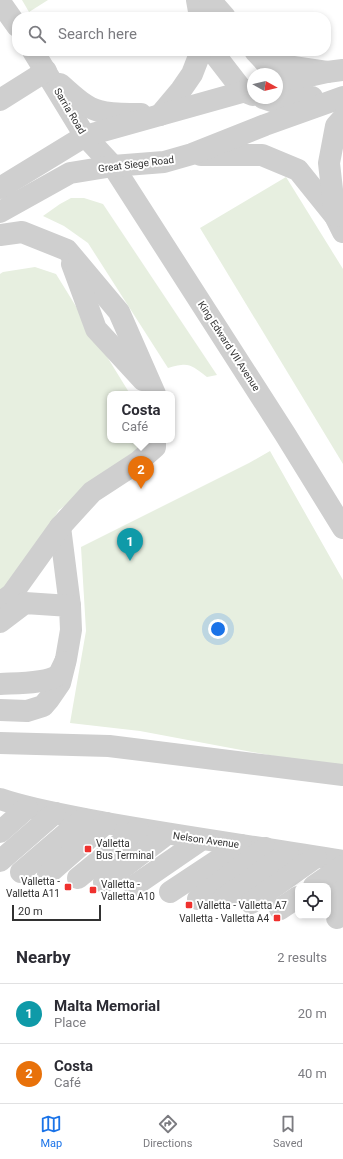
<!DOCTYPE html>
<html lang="en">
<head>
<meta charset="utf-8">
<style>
	body { margin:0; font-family:Roboto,sans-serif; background:#f7f7f7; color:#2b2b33 }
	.controls { position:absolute; right:12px; bottom:12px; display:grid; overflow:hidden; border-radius:8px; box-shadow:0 2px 6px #0003 }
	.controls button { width:36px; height:36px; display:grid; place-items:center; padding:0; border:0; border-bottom:1px solid #e1e1e2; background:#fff; color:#2b2b33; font:20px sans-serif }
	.compass { position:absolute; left:247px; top:68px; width:36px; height:36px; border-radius:50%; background:#fff; box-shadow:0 2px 6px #0003; rotate:98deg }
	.scale { position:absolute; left:12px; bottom:10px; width:89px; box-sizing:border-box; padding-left:4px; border:2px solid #323232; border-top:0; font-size:11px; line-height:14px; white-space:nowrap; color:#323232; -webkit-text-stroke:3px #fff; paint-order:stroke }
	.you { position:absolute; left:218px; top:629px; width:14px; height:14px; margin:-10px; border:3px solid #fff; border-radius:50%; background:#1a73e8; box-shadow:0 0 0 6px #1a73e833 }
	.badge { display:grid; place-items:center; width:26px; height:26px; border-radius:50%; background:#1a73e8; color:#fff; font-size:13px; font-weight:700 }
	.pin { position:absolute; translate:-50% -33px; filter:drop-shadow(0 1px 2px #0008) }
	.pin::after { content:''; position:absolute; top:21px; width:14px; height:12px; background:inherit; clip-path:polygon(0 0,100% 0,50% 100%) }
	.popup { position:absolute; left:107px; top:391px; width:68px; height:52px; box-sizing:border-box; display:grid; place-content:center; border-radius:8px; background:#fff; filter:drop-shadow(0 1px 3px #0005); font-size:13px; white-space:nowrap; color:#7c7c81 }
	.popup b { font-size:15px; color:#2b2b33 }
	.popup::after { content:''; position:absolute; left:50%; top:100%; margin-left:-8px; border:8px solid transparent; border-top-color:#fff }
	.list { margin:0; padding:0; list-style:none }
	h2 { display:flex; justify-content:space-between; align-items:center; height:52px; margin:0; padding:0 16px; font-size:17px }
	h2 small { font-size:13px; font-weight:400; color:#7c7c81 }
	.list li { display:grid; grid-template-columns:26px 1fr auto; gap:12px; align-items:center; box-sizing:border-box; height:60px; padding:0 16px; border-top:1px solid #e1e1e2 }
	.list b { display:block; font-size:15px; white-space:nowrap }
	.list p { margin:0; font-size:13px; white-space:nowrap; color:#7c7c81 }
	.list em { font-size:13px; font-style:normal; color:#7c7c81 }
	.icon { flex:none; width:22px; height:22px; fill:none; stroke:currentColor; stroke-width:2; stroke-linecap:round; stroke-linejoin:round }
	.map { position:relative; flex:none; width:343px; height:931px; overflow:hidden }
	.search { position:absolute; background:#fff; box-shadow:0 2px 6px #0003; left:12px; right:12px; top:12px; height:44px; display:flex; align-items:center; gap:10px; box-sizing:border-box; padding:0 14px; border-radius:16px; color:#7c7c81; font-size:15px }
	.sheet { height:172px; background:#fff }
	nav { display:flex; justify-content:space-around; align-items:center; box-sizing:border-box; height:56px; border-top:1px solid #e1e1e2; background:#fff; font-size:11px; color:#7c7c81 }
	nav a { display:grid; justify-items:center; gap:2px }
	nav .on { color:#1a73e8 }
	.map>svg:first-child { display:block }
</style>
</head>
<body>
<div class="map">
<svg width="343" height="931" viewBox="0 0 343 931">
	<rect width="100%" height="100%" fill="#fff"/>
	<g fill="#e7efe0">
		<polygon points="22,0 48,0 29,12"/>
		<polygon points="286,177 343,269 343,464 200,228"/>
		<path d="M71,198H84L103,204L217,375L207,377C190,364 189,362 168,368L88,243L64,226L43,216L60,204Z"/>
		<polygon points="35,267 56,274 130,394 110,394 110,440 144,440 142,446 119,467 59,510 23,567 0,597 0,274 3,272"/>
		<polygon points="270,451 343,580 343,769 140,731 70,723 86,631 81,547 249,463"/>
	</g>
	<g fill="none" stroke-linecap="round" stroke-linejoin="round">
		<g stroke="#cfcfcf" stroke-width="22">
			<polyline points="197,0 200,17"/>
			<polyline points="210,0 225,17"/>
			<polyline points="0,2 17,26"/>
			<polyline points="33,51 85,136 113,166 285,434 343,528"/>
			<polyline points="212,51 243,91 253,95"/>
			<polyline points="255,51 266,63 327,72"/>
			<polyline points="277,83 327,72 343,70"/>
			<path d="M60,84C72,94 84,107 99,111C113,115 127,114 141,114"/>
			<polyline points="263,98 278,103 312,97"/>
			<polyline points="0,100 46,71"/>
			<polyline points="160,115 181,90 192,74 201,51"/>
			<polyline points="201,155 262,155 298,170 335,216 343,232"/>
			<polyline points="0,188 85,136 253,89"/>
			<polyline points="0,212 70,173 113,166 164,162 192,154 265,125 343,97"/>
			<polyline points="335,216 329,163 336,126 343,118"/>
			<polyline points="0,235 22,232 67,250 119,312 155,394"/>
			<polyline points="72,264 96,329 143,380"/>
			<polyline points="60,527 70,606"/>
			<polyline points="0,603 12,594 60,527 92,492 138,462 155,447 155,440"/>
			<polyline points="0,622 25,603 70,606 71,630 66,659 60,683 49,699 43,706 27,711 0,710"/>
			<path d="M0,684C14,683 49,684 59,674C61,671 63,666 65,662"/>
			<polyline points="0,743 109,746 343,775"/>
			<path d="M0,799C35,811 71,816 106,823C185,837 264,848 343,861"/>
			<polyline points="0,832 27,808"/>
			<polyline points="0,861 55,813"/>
			<polyline points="21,872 83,819"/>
			<polyline points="48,874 106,823"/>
			<polyline points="78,878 138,829"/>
			<polyline points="104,882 167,834"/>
			<polyline points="134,886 201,840"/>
			<polyline points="314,886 343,866"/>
			<polyline points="170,892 241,845"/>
			<polyline points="198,899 265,848"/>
			<polyline points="223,899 288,853"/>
			<polyline points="328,901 343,890"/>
			<polyline points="251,903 316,857"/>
			<polyline points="280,909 298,897"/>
			<polyline points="337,918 343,913"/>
		</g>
	</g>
	<g fill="#ef312e" stroke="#fff" stroke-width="1.5">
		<rect x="84" y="845" width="8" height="8" rx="2"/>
		<rect x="64" y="883" width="8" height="8" rx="2"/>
		<rect x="89" y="886" width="8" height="8" rx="2"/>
		<rect x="185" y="901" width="8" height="8" rx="2"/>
		<rect x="273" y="914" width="8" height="8" rx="2"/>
	</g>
	<g text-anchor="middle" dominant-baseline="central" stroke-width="4" stroke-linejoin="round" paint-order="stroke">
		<g font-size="10" fill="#323232" stroke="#fff">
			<text transform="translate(70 111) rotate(59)">Sarria Road</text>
			<text transform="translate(136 164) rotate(-7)">Great Siege Road</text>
			<text transform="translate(229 346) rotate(57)">King Edward VII Avenue</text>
			<text transform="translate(206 840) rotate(8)">Nelson Avenue</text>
		</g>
		<g font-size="10" fill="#323232" stroke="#fff" text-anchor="start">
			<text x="96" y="843">Valletta<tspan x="96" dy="12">Bus Terminal</tspan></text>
			<text x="60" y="881" text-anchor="end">Valletta -<tspan x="60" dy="12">Valletta A11</tspan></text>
			<text x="101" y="884">Valletta -<tspan x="101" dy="12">Valletta A10</tspan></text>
			<text x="197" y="905">Valletta - Valletta A7</text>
			<text x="269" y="918" text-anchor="end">Valletta - Valletta A4</text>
		</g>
	</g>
</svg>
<div class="controls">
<button><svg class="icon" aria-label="locate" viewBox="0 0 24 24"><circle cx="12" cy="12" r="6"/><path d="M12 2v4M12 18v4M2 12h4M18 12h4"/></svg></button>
</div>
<svg class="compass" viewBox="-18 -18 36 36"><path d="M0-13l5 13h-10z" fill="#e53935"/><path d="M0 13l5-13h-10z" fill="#7c7c81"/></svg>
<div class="scale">20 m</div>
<div class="you"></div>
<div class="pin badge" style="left:130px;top:561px;background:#0f9aa8">1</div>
<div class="pin badge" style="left:141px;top:489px;background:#e8710a">2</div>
<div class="popup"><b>Costa</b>Café</div>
<div class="search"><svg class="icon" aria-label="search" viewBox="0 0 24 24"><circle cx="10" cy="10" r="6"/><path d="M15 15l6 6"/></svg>Search here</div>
</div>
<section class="sheet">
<h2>Nearby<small>2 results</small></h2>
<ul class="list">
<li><span class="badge" style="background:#0f9aa8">1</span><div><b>Malta Memorial</b><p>Place</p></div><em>20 m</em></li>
<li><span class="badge" style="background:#e8710a">2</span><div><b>Costa</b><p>Café</p></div><em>40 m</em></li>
</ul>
</section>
<nav>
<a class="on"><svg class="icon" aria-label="map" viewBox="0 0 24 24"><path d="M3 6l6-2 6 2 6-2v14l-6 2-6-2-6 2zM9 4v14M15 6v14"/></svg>Map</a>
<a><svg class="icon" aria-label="directions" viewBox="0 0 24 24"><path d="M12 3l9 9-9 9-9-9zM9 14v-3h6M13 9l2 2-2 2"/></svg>Directions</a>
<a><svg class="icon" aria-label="saved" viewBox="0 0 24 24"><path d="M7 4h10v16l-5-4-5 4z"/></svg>Saved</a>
</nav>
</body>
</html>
